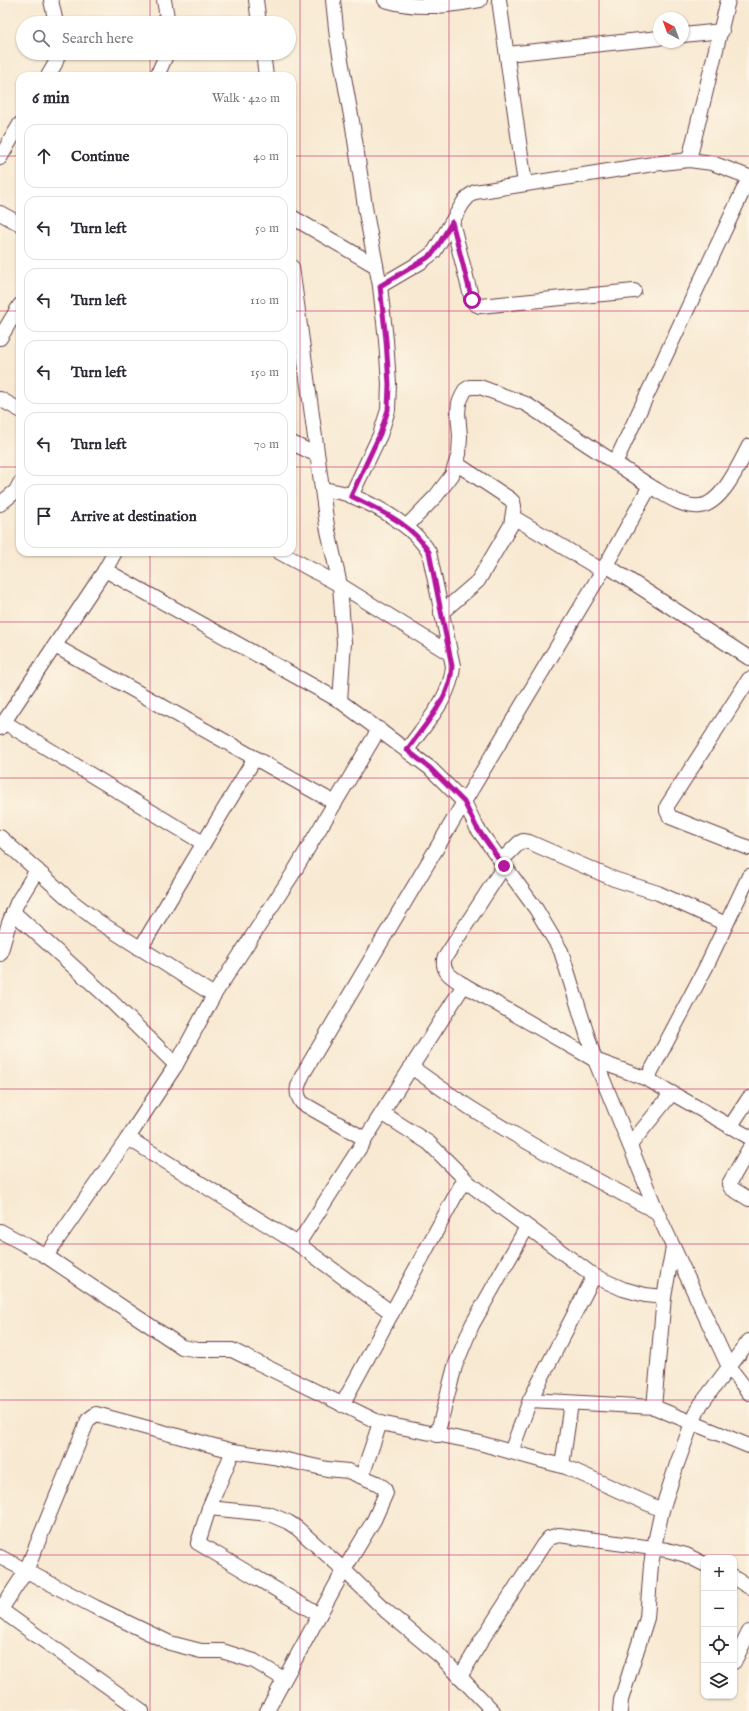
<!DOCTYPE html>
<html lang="en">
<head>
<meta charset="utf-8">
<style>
	body { margin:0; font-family:"IM FELL English",serif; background:#f2f2f3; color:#2b2b33 }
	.controls { position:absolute; right:12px; bottom:12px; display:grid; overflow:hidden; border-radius:8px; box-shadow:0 1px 3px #0004 }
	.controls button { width:36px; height:36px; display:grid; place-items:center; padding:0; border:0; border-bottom:1px solid #e1e1e2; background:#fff; color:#2b2b33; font:20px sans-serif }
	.compass { position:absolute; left:653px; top:12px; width:36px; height:36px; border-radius:50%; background:#fff; box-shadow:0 1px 3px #0004; rotate:319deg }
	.stop { position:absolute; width:12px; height:12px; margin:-9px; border:3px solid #b5179e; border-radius:50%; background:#fff }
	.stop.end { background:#b5179e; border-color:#fff; box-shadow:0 1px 4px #0008 }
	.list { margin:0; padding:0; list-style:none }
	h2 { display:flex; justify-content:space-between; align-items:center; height:52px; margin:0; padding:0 16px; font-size:17px }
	h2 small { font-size:13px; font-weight:400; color:#7c7c81 }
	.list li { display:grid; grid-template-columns:26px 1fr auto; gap:12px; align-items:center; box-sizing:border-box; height:64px; margin:0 8px 8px; padding:0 8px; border:1px solid #e1e1e2; border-radius:12px }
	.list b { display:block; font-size:15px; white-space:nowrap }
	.list em { font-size:13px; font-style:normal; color:#7c7c81 }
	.icon { flex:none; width:22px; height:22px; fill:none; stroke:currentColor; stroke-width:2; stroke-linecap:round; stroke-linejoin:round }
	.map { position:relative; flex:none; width:749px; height:1711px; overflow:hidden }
	.search { position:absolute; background:#fff; box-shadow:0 1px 3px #0004; left:16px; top:16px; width:280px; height:44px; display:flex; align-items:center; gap:10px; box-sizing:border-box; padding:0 14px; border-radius:22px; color:#7c7c81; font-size:15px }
	.panel { position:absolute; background:#fff; box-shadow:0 1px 3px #0004; left:16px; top:72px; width:280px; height:484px; border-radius:12px }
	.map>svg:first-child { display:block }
</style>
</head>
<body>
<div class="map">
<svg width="749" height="1711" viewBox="0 0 749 1711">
	<rect width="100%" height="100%" fill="#fcf5e5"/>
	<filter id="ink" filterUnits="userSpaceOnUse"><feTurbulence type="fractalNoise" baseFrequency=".025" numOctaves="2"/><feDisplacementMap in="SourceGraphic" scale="8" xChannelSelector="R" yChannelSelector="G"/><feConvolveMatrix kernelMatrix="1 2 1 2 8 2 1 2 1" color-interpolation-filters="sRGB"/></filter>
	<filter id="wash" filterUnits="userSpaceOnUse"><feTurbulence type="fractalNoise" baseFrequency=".012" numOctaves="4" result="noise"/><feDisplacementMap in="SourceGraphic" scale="16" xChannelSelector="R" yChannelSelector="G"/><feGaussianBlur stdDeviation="0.9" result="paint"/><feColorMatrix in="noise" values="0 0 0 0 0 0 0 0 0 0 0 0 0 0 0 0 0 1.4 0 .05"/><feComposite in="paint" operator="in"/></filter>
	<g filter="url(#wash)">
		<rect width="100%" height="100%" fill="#f8e9d2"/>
	</g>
	<g filter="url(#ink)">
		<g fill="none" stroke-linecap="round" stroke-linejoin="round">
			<g stroke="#643d44" stroke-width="16">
				<g id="minor">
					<polyline points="51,0 56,23"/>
					<polyline points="164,0 168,23"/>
					<polyline points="256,0 259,23"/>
					<polyline points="333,0 337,38 353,127 366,213 380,286 386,340 389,384 388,410 380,435 351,496"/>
					<path d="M385,0C419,10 446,6 480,0"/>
					<polyline points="499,0 525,184"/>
					<polyline points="683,35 722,31"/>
					<polyline points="263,53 266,76"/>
					<polyline points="507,54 659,38"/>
					<polyline points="48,76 55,64 59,53"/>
					<polyline points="157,76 167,53"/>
					<polyline points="0,158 20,124"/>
					<polyline points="689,160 728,0"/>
					<polyline points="0,213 20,224"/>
					<polyline points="292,217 376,266"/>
					<polyline points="452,222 472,300 475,304 480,306 634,291"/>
					<polyline points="292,267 327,526 340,585 344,642 340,701"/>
					<polyline points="380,286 421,262 434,252 463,203 469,196 475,192 653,164 689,160 712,163 749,177"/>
					<polyline points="0,338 20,305"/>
					<polyline points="0,399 20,410"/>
					<polyline points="292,443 317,455"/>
					<polyline points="615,463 749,178"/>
					<path d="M322,489C332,491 343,492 352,496C381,508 412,525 429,552L453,666C451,698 425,724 407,750"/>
					<polyline points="0,504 16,491 20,483"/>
					<polyline points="513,517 603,571"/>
					<polyline points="407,526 436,496 452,475 459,454 460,436 458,413 459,403 465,390 470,387 480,387 526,404 650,486"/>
					<polyline points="279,552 340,585 449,653"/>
					<polyline points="606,565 749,658"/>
					<polyline points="105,570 340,701 430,768 464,802 477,828 536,909 561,951 595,1060 657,1212 729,1367 749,1393"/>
					<polyline points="441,613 478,581 511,525 514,506 513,502 510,499 457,464"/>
					<polyline points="55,646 335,803"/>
					<polyline points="749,679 667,806 667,811 670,817 749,848"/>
					<polyline points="4,722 203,843"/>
					<polyline points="0,728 105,570 115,552"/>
					<polyline points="0,837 70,900 99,922 214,995"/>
					<polyline points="501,861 519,843 523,841 529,842 614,879 658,893 726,924"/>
					<polyline points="13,912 106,996 176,1065"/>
					<polyline points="140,949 255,758"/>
					<polyline points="0,954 9,923 17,903 37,870"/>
					<path d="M464,985C453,978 442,973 444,959L504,866"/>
					<path d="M411,1067C433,1082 454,1098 477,1112C535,1148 596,1180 657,1212"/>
					<polyline points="647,1079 706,967 749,876"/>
					<polyline points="382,1113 429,1143 471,1185"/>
					<polyline points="730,1127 749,1098"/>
					<polyline points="128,1138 298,1244 392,1313"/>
					<path d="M365,1139L302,1103C294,1092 298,1085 303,1074L464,802L606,565L650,486C664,494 682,508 700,506C722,504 740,463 749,446"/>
					<polyline points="630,1145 672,1093"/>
					<polyline points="749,1149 729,1184 731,1188 749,1199"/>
					<polyline points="0,1231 46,1256 128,1138 176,1065 214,995 292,875 379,729"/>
					<polyline points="298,1244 464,985 595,1060 647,1079 749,1137"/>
					<polyline points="46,1256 182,1347 198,1350 232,1350 380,1423 476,1442 547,1462 566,1467 662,1510"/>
					<polyline points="530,1400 654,1407 749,1446"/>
					<polyline points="342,1405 460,1187 463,1184 471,1185 594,1276 623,1289 645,1295 664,1297"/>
					<polyline points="654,1407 664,1297 673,1247"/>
					<polyline points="437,1435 455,1366 472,1325 527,1227"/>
					<polyline points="233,1451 209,1508 198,1543 319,1615"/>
					<polyline points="511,1452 530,1400 594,1276"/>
					<polyline points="562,1466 571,1403"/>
					<polyline points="362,1476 380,1423"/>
					<polyline points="209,1508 269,1514 288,1522 297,1528 344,1570 386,1611 439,1655 493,1711"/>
					<polyline points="0,1557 95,1607 170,1643 201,1651 222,1651 254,1661 284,1679"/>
					<polyline points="734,1578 749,1587"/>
					<polyline points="1,1610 142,1711"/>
					<polyline points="0,1611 26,1571 88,1420 96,1414 233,1451 273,1457 327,1469 348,1471 377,1483 384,1488 386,1493 374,1520 344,1570 267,1711"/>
					<polyline points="734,1662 749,1632"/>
					<polyline points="460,1677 483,1638 543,1545 549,1538 559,1535 667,1550 686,1555 704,1564"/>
					<polyline points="620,1711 621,1700 647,1618 651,1565 654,1547 662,1510 677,1464 692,1423 701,1404 749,1341"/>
				</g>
			</g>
			<use href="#minor" stroke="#fff" stroke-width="14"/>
		</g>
	</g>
	<g fill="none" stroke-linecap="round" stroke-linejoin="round" filter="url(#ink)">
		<path stroke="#b5179e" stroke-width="5" d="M472,300L452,222L434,252L427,258L380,286L386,340L389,384L388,410L380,434L351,496C381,511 411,523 429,552L452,666C451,698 425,724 407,750L430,768L464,802L477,828L504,866"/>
	</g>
	<path fill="none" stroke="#c2185b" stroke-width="1" stroke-opacity="0.55" d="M150,0V23M300,0V1711M449,0V1711M599,0V1711M150,53V76M0,156H20M292,156H749M0,311H20M292,311H749M0,467H20M292,467H749M150,552V1711M0,622H749M0,778H749M0,933H749M0,1089H749M0,1244H749M0,1400H749M0,1555H749"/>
</svg>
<div class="controls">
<button>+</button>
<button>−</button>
<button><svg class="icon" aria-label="locate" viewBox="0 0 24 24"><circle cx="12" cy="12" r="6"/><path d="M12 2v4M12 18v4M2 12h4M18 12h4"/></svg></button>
<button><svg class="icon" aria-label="layers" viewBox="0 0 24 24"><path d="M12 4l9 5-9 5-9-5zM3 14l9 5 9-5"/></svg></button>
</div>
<svg class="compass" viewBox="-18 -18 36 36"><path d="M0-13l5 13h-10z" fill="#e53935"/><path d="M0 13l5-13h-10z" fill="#7c7c81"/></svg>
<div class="stop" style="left:472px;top:300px"></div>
<div class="stop end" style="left:504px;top:866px"></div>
<div class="search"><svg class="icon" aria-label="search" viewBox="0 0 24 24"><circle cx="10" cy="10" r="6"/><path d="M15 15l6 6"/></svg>Search here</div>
<section class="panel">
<h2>6 min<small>Walk · 420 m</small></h2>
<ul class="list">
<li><svg class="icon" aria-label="ahead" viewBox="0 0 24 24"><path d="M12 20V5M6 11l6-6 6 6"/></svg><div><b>Continue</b></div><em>40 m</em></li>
<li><svg class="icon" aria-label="left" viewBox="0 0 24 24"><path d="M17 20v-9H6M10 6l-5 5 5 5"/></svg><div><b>Turn left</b></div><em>50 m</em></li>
<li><svg class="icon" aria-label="left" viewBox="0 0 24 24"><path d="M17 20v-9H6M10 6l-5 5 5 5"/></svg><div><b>Turn left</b></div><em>110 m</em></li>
<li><svg class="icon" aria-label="left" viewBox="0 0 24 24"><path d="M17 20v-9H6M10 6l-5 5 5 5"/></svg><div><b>Turn left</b></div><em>150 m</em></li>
<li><svg class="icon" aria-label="left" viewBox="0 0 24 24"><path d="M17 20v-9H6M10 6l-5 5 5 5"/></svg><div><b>Turn left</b></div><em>70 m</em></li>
<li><svg class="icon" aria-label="arrive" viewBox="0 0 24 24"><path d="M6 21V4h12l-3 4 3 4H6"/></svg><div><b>Arrive at destination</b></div></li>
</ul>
</section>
</div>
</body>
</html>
